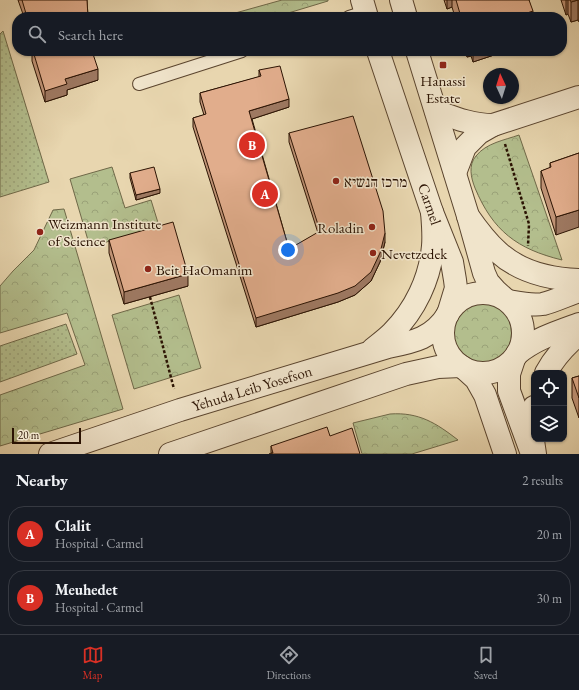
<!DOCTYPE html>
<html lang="en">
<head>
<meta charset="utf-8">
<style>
	body { margin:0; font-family:"EB Garamond","Frank Ruhl Libre",serif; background:#242831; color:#f1f3f6 }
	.controls { position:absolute; right:12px; bottom:12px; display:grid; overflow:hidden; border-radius:8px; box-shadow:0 1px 3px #0004 }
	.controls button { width:36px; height:36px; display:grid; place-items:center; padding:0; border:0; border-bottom:1px solid #363941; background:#171b24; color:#f1f3f6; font:20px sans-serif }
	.compass { position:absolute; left:483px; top:68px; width:36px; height:36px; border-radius:50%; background:#171b24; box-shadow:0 1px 3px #0004; rotate:356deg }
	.scale { position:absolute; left:12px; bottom:10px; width:69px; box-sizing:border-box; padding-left:4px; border:2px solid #2b1303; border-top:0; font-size:11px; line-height:14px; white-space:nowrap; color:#2b1303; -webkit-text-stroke:3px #f0e4cb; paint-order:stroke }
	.you { position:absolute; left:288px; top:250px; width:14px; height:14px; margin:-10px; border:3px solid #fff; border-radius:50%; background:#1a73e8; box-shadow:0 0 0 6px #1a73e833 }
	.badge { display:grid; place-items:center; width:26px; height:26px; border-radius:50%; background:#d93025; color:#fff; font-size:13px; font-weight:700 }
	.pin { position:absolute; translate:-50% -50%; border:2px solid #fff; box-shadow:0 1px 4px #0006 }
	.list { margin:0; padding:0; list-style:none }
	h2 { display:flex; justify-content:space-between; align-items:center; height:52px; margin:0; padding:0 16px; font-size:17px }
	h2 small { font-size:13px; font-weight:400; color:#9ea1a6 }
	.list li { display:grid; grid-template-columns:26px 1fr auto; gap:12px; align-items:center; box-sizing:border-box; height:56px; margin:0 8px 8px; padding:0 8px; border:1px solid #363941; border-radius:16px }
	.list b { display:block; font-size:15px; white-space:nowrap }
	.list p { margin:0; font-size:13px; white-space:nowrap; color:#9ea1a6 }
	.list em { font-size:13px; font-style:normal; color:#9ea1a6 }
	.icon { flex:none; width:22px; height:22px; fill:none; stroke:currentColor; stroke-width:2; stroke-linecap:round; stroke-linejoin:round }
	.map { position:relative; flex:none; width:579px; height:454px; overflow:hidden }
	.search { position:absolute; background:#171b24; box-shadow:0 1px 3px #0004; left:12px; right:12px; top:12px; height:44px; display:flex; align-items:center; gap:10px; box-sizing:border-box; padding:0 14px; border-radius:16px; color:#9ea1a6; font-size:15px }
	.sheet { height:180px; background:#171b24 }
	nav { display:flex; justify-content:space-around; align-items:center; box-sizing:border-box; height:56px; border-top:1px solid #363941; background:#171b24; font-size:11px; color:#9ea1a6 }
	nav a { display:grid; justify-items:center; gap:2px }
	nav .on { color:#d93025 }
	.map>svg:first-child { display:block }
</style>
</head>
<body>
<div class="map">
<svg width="579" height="454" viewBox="0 0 579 454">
	<defs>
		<pattern id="grass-dots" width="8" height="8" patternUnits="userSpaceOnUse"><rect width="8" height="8" fill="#b3be8d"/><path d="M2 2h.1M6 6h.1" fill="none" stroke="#9aa278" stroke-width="1.8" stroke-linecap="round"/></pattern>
		<pattern id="forest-crowns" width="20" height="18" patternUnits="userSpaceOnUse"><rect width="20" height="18" fill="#b3be8d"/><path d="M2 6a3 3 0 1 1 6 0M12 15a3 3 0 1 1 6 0" fill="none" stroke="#9aa278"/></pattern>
	</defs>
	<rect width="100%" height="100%" fill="#e8d6af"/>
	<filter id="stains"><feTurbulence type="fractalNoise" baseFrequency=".005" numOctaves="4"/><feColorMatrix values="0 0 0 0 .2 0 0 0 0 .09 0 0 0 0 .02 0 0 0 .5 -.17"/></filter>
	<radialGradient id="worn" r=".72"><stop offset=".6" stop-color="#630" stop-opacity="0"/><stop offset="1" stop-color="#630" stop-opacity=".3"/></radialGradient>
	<g fill="url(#grass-dots)" stroke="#6f6848">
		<polygon points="3,31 49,182 0,197 0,34"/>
		<polygon points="66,324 77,354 0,382 0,346"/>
	</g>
	<g fill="url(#forest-crowns)" stroke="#6f6848">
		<polygon points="282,0 328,0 328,1 275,17 221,17"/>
		<path d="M519,135L562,260C517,249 493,231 475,188C471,178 468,165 476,156C486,143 505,140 519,135Z"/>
		<polygon points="112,167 125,208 151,200 159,226 90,247 70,179"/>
		<polygon points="64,209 123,409 0,446 0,395 85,365 67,313 0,333 0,286 13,271 34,250 53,210"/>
		<polygon points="179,295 201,368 134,389 112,315"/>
		<circle cx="483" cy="333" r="37"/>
		<path d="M390,414C419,412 436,423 458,440L412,454H362L353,423Z"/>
	</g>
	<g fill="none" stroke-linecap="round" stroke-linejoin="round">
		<g stroke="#5a442e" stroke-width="14">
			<g id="service">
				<polyline points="349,17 365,12"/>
				<polyline points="139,84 242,51"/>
			</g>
		</g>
		<g stroke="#5a442e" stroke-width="24">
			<g id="minor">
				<polyline points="362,0 367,17"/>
				<polyline points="401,0 406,17"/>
				<polyline points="378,51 432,212 452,262 455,280 456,288 449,311"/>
				<polyline points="417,51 468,216 484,273 488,282 496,291 505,299"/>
				<path d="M436,111C455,118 472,125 493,125L579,97"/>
				<polyline points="455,173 465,147 479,133 493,125"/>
				<polyline points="514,359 509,374 509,391 531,451"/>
				<polyline points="465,369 476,379 485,395 505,454"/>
			</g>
		</g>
		<g stroke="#5a442e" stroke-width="24">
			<g id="tertiary">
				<path d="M468,216C477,229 487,242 498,252C520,272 550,279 579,280"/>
				<circle cx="483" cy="333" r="40"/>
				<path d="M508,301C519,303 531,306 543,304C555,301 567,295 579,291"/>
				<path d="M373,349C379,344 386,339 392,333C415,310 430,279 433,246C434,235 433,224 432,212"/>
				<path d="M517,354C535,339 557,332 579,324"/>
				<path d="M546,373C554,358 566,345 579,334"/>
				<polyline points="534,407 531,427 535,454"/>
				<path d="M50,454L180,410L388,347C414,342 433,338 448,314"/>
				<polyline points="170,454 406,374 438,367 461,366"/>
			</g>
		</g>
		<g stroke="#2b1303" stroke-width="2.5" stroke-dasharray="3 2" stroke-linecap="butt">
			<polyline points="505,144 529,224 528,246"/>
			<polyline points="150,297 174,389"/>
		</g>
		<use href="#service" stroke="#f0e4cb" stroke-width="12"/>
		<use href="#minor" stroke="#f0e4cb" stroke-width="22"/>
		<use href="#tertiary" stroke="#f0e4cb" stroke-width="22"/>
	</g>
	<g fill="#c29578" stroke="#2b1303">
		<polygon points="18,0 87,0 88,17 24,17"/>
		<polygon points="444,0 529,0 533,17 455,17 452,7 447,9"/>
		<polygon points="561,0 579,0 579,22 578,20 571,22 568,14 566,15"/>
		<polygon points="32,51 98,80 67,90 67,95 45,102 32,61"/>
		<polygon points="465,51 506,51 473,62 471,56 467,57"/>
		<polygon points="259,70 289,107 252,119 289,249 318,233 289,142 289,133 385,242 380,262 371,281 355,295 338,302 256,327 193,127 193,118 204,115 200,102 200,93 259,77"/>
		<polygon points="579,153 556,235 541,188 541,171 550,168 550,163"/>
		<polygon points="130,173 160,193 136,200 130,178"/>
		<polygon points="109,240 188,286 124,304 109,253"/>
		<polygon points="579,376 579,418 572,398 572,378"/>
		<polygon points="330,436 271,453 271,446"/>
	</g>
	<g fill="#9e7962" stroke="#2b1303">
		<polygon points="447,0 452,0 452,7 447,9"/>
		<polygon points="566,0 568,0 568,14 566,15"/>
		<polygon points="578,0 578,20 571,22 571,2"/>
		<polygon points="533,11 533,17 521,17 521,15"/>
		<polygon points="467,51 471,51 471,56 467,57"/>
		<polygon points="473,51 506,51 473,62"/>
		<polygon points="98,69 98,80 67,90 67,95 45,102 45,91 65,79"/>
		<polygon points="289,99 289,107 249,120 249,111"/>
		<polygon points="160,189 160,193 136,200 136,195"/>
		<polygon points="579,210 579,227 556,235 556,217"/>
		<polygon points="385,233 385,242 380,262 371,281 355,295 338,302 256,327 256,318"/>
		<polygon points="188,274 188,286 124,304 124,292"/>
	</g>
	<g fill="#e1ad8c" stroke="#2b1303">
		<polygon points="22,0 87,0 88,17 27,17"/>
		<polygon points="456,0 529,0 533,11 521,15 521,17 461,17"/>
		<polygon points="570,0 578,0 571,2"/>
		<polygon points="33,51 92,51 98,69 65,79 67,84 45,91"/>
		<polygon points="280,66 289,99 249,111 289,249 320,231 289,133 353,116 383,211 385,233 380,253 371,272 355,286 338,293 256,318 193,118 206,114 200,93 261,76 259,70"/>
		<polygon points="579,153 579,210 556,217 541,171 551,167 550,163"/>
		<polygon points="154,167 160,189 136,195 130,173"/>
		<polygon points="173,222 188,274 124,292 109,240"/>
		<polygon points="579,376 579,398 572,378"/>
		<polygon points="327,427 330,436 352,428 360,454 269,454 273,453 271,446"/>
	</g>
	<g fill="#8f2418" stroke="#f0e4cb" stroke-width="1.5">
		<rect x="439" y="61" width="8" height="8" rx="2"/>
		<circle cx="336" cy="181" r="4"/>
		<circle cx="372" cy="227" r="4"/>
		<circle cx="40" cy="232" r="4"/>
		<circle cx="373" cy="253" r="4"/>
		<circle cx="148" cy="269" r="4"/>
	</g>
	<g text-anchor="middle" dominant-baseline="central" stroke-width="3" stroke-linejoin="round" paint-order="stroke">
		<g font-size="15" fill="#2b1303" stroke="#f0e4cb" text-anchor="start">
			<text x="443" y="80" text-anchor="middle">Hanassi<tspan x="443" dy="17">Estate</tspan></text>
			<text x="344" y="181">מרכז הנשיא</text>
			<text x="48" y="223">Weizmann Institute<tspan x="48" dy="17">of Science</tspan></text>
			<text x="364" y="227" text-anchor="end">Roladin</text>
			<text x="381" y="253">Nevetzedek</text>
			<text x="156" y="269">Beit HaOmanim</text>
		</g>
		<g font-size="15" fill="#2b1303" stroke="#f0e4cb">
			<text transform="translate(430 204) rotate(71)">Carmel</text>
			<text transform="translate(252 388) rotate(-17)">Yehuda Leib Yosefson</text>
		</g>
	</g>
	<rect width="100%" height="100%" filter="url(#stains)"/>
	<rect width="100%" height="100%" fill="url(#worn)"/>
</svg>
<div class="controls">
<button><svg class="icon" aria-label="locate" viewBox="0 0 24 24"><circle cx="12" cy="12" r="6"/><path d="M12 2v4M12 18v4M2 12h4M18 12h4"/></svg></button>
<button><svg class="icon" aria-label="layers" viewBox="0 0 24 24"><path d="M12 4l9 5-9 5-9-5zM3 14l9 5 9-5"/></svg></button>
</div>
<svg class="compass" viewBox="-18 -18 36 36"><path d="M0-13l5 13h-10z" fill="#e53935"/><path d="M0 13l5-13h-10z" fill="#9ea1a6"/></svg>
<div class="scale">20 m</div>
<div class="you"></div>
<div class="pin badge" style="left:265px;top:194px">A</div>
<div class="pin badge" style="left:252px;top:145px">B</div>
<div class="search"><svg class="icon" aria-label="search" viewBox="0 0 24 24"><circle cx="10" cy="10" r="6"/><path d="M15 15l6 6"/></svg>Search here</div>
</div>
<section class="sheet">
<h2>Nearby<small>2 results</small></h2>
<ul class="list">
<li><span class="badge">A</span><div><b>Clalit</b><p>Hospital · Carmel</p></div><em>20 m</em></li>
<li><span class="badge">B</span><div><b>Meuhedet</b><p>Hospital · Carmel</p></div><em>30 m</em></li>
</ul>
</section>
<nav>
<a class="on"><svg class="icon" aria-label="map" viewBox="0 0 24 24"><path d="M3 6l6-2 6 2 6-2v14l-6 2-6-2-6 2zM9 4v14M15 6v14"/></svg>Map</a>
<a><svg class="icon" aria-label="directions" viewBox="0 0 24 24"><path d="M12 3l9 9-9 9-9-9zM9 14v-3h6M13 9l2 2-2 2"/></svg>Directions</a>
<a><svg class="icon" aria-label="saved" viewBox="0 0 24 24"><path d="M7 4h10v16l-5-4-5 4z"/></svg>Saved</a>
</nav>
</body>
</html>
